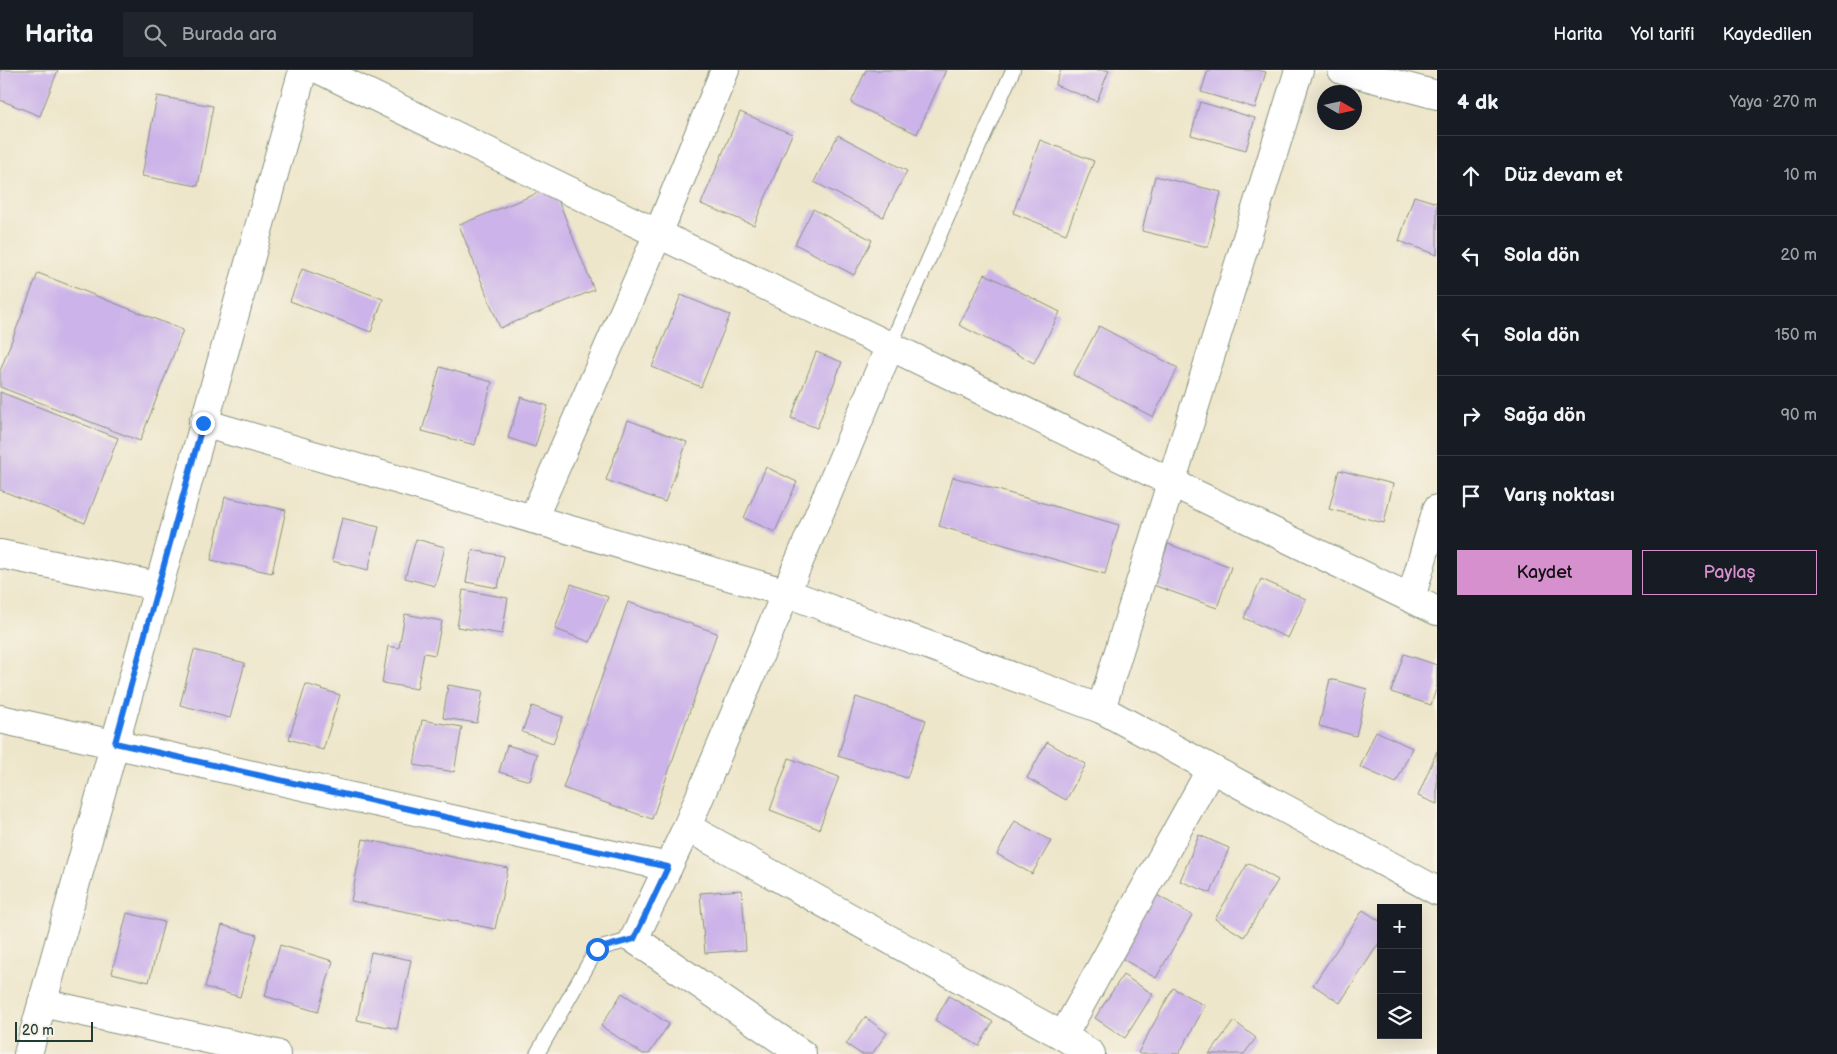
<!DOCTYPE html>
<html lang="tr">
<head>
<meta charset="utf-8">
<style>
	body { margin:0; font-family:"Balsamiq Sans",sans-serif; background:#20242c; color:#f1f3f6 }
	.controls { position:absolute; right:15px; bottom:15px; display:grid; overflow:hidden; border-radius:0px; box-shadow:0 5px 20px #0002 }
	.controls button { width:45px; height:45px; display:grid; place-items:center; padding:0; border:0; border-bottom:1px solid #363941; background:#171b24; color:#f1f3f6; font:25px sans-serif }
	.compass { position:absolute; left:1317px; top:15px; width:45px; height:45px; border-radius:50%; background:#171b24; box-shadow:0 5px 20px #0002; rotate:99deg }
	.scale { position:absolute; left:15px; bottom:12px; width:78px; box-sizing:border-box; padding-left:5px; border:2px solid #1f3d34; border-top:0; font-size:14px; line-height:18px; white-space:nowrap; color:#1f3d34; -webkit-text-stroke:4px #f7f3e8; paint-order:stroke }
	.stop { position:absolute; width:15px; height:15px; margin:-11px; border:4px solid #1a73e8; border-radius:50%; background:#fff }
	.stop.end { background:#1a73e8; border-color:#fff; box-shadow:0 1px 5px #0008 }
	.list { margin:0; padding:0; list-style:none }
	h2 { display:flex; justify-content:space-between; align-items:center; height:65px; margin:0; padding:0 20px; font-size:21px }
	h2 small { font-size:16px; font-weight:400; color:#9ea1a6 }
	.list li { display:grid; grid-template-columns:32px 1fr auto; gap:15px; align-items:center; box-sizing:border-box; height:80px; padding:0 20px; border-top:1px solid #363941 }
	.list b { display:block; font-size:19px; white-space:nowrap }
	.list em { font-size:16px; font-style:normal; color:#9ea1a6 }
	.actions { display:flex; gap:10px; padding:15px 20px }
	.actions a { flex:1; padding:11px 0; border:1px solid #d690ce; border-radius:0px; text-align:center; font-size:18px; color:#d690ce }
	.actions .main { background:#d690ce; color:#111 }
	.icon { flex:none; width:28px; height:28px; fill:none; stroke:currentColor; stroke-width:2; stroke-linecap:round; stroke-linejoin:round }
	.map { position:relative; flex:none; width:1437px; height:984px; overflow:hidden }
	header { display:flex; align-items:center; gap:30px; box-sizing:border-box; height:70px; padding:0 25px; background:#171b24; border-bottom:1px solid #363941 }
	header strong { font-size:24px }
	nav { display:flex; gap:28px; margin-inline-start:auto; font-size:18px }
	.search { width:350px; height:45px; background:#20242c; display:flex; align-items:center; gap:12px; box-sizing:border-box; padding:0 18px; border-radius:0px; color:#9ea1a6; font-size:19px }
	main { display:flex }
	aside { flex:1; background:#171b24 }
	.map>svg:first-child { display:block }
</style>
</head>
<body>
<header>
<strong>Harita</strong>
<div class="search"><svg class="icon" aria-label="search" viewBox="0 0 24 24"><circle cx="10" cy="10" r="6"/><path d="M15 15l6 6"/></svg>Burada ara</div>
<nav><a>Harita</a><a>Yol tarifi</a><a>Kaydedilen</a></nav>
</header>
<main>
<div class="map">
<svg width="1437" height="984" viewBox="0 0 1437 984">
	<rect width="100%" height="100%" fill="#f7f3e8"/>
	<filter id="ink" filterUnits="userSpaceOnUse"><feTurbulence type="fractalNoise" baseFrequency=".02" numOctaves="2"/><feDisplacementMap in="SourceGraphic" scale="10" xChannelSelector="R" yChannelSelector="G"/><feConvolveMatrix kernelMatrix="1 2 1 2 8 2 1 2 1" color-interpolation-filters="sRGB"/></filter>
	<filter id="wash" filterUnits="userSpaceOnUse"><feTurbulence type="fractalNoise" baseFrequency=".0096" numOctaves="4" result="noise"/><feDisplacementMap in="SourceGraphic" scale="20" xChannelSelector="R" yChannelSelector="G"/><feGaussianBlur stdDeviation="1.12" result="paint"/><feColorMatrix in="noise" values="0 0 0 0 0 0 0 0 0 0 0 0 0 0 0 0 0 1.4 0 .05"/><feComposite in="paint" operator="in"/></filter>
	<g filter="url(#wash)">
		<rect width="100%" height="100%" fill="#eee6ca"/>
		<g id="blocks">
			<g fill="#ccb3e9">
				<polygon points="0,0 58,0 40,46 0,30"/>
				<polygon points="866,0 946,0 917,64 851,33"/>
				<polygon points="1061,0 1109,0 1097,31 1055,15"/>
				<polygon points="1208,0 1257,0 1266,2 1255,38 1201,22"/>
				<polygon points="157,26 213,36 198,116 142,106"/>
				<polygon points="1200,32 1255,48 1246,80 1191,65"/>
				<polygon points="740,42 792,64 754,155 701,134"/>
				<polygon points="838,65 907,101 883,147 814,112"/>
				<polygon points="1040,70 1094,91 1066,164 1013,143"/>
				<polygon points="1155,106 1221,122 1208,177 1142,161"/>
				<polygon points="553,117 594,220 500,258 459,155"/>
				<polygon points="1414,126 1437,133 1437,185 1399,171"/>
				<polygon points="813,139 872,170 854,205 795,174"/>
				<polygon points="302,199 383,229 371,262 290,231"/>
				<polygon points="38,203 183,260 140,371 0,317 0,301"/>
				<polygon points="985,204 1060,242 1034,293 959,255"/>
				<polygon points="681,225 730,245 701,317 652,297"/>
				<polygon points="1099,256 1178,298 1153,347 1073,305"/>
				<polygon points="816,282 842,292 817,358 791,348"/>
				<polygon points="440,297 492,312 475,375 422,361"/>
				<polygon points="0,322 118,368 85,453 0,420"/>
				<polygon points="521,327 548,336 535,377 508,368"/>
				<polygon points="628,350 687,372 665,432 606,410"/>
				<polygon points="766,397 797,412 775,462 744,448"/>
				<polygon points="1339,400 1393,414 1384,453 1329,439"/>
				<polygon points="953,407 1119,455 1105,504 939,456"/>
				<polygon points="225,427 286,440 272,503 211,490"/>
				<polygon points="342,448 379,457 368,500 332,491"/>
				<polygon points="416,469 445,477 435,516 405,508"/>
				<polygon points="1168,474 1231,497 1217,538 1153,515"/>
				<polygon points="472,480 504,486 498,518 466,512"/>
				<polygon points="1261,509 1306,529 1288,568 1244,548"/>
				<polygon points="571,514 608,527 590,572 555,559"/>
				<polygon points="463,520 508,528 502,564 457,557"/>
				<polygon points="628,532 717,563 652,749 563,718"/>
				<polygon points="405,544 442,551 435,585 424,583 417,619 382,613 388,576 399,578"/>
				<polygon points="194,580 245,593 230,648 180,635"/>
				<polygon points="1404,584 1437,595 1437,616 1431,635 1391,622"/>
				<polygon points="1330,609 1367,619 1356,666 1319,656"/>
				<polygon points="306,614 340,625 323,680 289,669"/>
				<polygon points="448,615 483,621 477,653 443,648"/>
				<polygon points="856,627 926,650 907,708 838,686"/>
				<polygon points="532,636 563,647 553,673 522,662"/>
				<polygon points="422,650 462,657 454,702 414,695"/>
				<polygon points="1376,661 1412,678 1396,713 1360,697"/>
				<polygon points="1047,672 1086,694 1066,730 1027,708"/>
				<polygon points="507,675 537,684 530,711 499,702"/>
				<polygon points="1437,681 1437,734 1418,726"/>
				<polygon points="789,688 839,707 819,759 770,740"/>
				<polygon points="1015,751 1051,771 1032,804 997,784"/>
				<polygon points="1199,765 1229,778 1211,823 1180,811"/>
				<polygon points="363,769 508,798 495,859 351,831"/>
				<polygon points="1248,793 1278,810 1244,867 1215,849"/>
				<polygon points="742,820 746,880 705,883 700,823"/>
				<polygon points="1155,824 1192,845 1156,908 1119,887"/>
				<polygon points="1363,840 1381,852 1381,870 1340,933 1313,915"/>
				<polygon points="127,843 164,852 149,912 112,903"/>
				<polygon points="222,855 257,865 240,927 205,917"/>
				<polygon points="280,875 333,891 318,942 265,926"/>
				<polygon points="371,882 411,890 397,959 357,950"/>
				<polygon points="1123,905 1153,924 1125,968 1095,948"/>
				<polygon points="1173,918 1205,936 1179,984 1140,984 1138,983"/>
				<polygon points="622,923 669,954 649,984 643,984 601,956"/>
				<polygon points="949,926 993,952 979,976 935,950"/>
				<polygon points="865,947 887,963 872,984 861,984 846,974"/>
				<polygon points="1234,951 1256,968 1244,984 1209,984"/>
			</g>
		</g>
	</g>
	<g filter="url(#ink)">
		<use href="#blocks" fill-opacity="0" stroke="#86927f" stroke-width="1"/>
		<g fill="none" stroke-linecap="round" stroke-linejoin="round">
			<g stroke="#86927f" stroke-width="16">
				<g id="lane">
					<polyline points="890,276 1013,0"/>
					<polyline points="537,984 597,879 634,869"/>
				</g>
			</g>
			<g stroke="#86927f" stroke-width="30">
				<g id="street">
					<polyline points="320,0 1437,541"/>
					<polyline points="1342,0 1437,25"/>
					<polyline points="203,353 787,523 1101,639 1437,821"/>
					<polyline points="533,449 658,164 725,0"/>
					<polyline points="0,484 158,516"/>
					<polyline points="1411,528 1437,439"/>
					<polyline points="1101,639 1299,0"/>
					<polyline points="0,649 668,797"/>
					<polyline points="687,757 1063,966 1091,984"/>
					<polyline points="42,933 276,984"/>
					<polyline points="1063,966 1211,699"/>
					<polyline points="28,984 303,0"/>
					<polyline points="802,984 634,869 687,757 890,276"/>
				</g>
			</g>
			<use href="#lane" stroke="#fff" stroke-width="14"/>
			<use href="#street" stroke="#fff" stroke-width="28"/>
		</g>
	</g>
	<g fill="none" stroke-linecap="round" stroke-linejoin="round" filter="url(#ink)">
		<polyline stroke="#1a73e8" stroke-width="6" points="203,353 115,673 668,797 634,869 597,879"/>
	</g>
</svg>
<div class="controls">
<button>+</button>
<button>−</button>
<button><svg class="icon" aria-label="layers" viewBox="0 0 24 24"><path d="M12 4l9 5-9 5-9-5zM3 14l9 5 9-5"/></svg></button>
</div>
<svg class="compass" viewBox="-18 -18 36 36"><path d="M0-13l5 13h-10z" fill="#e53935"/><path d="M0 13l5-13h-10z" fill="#9ea1a6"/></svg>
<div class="scale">20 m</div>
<div class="stop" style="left:597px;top:879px"></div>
<div class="stop end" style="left:203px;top:353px"></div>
</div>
<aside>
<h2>4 dk<small>Yaya · 270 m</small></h2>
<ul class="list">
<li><svg class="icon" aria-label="ahead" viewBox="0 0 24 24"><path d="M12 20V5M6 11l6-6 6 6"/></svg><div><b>Düz devam et</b></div><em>10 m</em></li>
<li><svg class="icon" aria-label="left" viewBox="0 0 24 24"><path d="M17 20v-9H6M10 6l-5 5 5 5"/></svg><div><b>Sola dön</b></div><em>20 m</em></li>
<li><svg class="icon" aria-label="left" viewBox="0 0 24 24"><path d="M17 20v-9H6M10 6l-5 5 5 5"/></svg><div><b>Sola dön</b></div><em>150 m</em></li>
<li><svg class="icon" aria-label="right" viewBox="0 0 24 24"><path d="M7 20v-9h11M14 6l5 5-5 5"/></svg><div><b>Sağa dön</b></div><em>90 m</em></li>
<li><svg class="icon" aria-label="arrive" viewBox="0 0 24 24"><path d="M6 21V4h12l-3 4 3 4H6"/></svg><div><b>Varış noktası</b></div></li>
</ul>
<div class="actions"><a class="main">Kaydet</a><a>Paylaş</a></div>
</aside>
</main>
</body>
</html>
